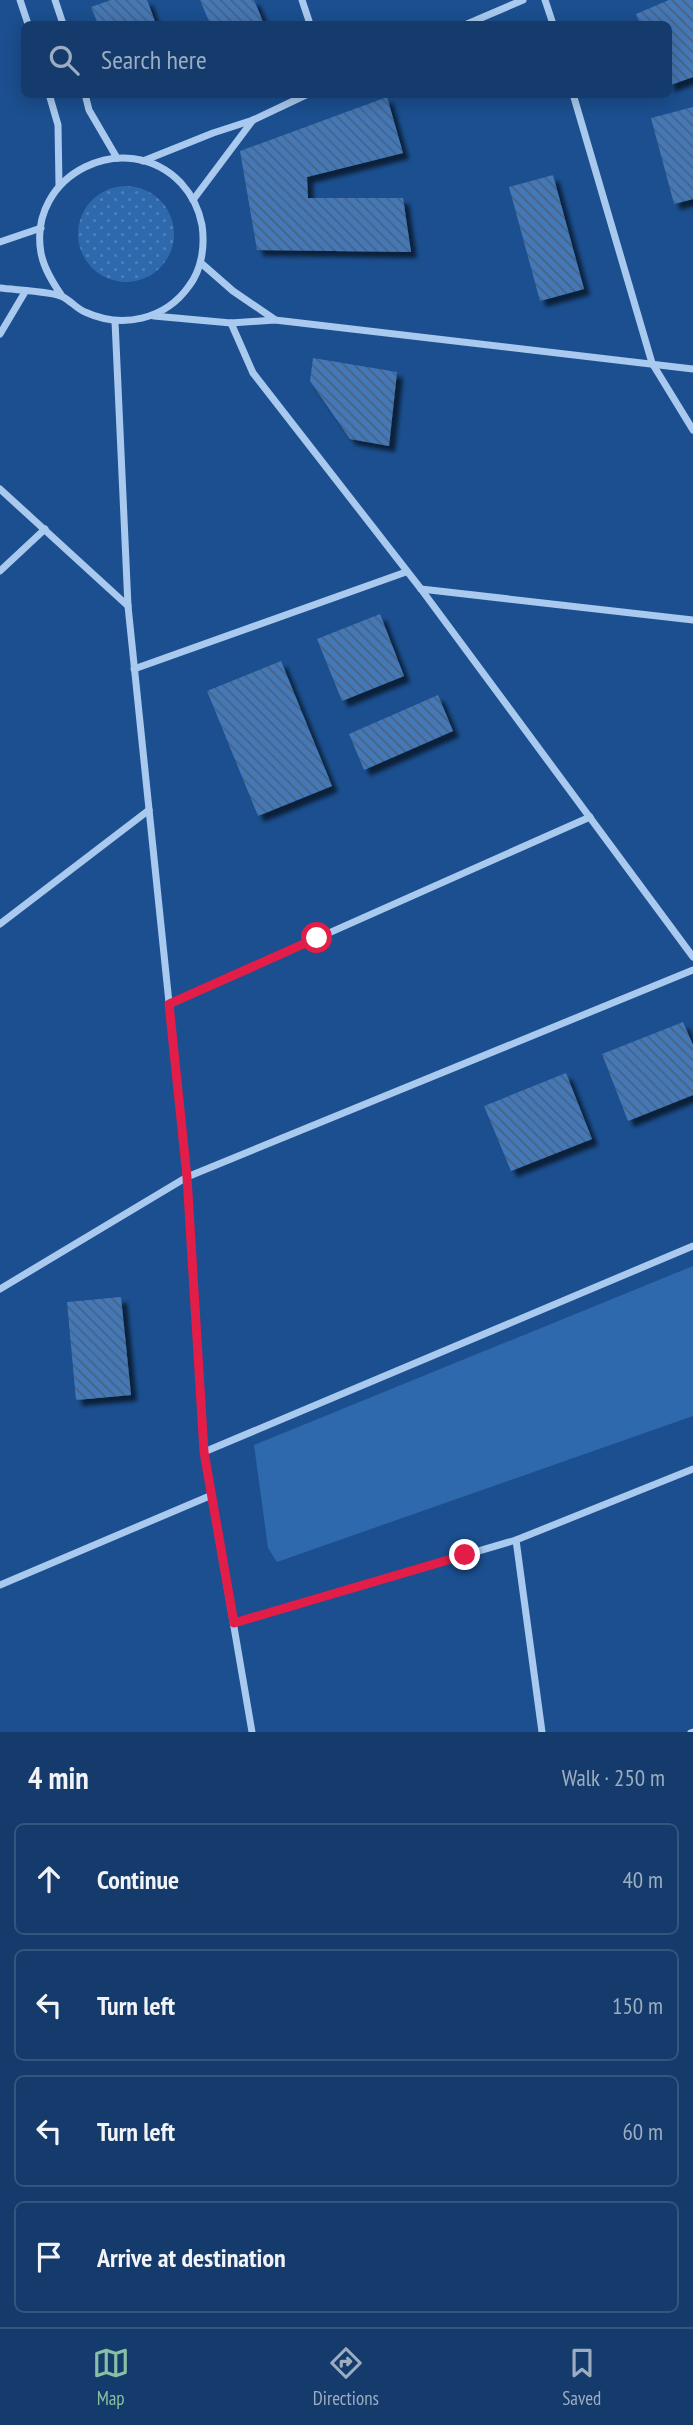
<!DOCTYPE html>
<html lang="en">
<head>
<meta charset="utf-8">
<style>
	body { margin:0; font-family:"PT Sans Narrow",sans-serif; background:#1d4271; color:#f1f3f6 }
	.stop { position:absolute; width:21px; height:21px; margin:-16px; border:5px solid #e11d48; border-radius:50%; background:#fff }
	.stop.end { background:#e11d48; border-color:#fff; box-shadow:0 2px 7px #0008 }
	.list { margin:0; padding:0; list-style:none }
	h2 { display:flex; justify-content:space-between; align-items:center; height:91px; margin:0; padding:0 28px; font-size:30px }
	h2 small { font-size:23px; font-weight:400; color:#9dadc1 }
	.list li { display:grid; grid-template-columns:46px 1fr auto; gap:21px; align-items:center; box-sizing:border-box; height:112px; margin:0 14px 14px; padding:0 14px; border:2px solid #33557e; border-radius:10px }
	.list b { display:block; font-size:26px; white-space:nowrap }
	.list em { font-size:23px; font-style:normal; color:#9dadc1 }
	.icon { flex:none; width:38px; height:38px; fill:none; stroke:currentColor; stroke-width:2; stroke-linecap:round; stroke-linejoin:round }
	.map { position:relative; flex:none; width:693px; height:1732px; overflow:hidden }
	.search { position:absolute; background:#143b6b; box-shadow:0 4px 18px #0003; left:21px; right:21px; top:21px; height:77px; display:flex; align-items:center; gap:18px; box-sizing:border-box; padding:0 24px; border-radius:10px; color:#9dadc1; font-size:26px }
	.sheet { height:595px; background:#143b6b }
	nav { display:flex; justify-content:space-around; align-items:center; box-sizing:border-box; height:98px; border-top:2px solid #33557e; background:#143b6b; font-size:19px; color:#9dadc1 }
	nav a { display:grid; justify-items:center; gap:4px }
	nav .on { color:#8abfa5 }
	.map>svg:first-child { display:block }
</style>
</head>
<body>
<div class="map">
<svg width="693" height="1732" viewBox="0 0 693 1732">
	<defs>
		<pattern id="grass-dots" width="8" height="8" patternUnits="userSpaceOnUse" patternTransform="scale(1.75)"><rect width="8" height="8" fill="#2e69ad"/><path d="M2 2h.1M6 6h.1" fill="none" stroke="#4d80b9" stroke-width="1.8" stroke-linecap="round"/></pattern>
		<pattern id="building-back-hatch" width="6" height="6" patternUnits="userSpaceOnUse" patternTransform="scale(1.75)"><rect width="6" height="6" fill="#4478b7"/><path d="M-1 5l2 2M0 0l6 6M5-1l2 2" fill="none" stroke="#486282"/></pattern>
		<filter id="shadow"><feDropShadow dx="6" dy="6" stdDeviation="2" flood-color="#0009"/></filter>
	</defs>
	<rect width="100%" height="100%" fill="#1b4f8f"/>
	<circle fill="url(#grass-dots)" cx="126" cy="234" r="48"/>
	<polygon fill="#2e69ad" points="693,1266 693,1416 277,1562 268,1548 254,1445"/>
	<g fill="url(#building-back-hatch)" filter="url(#shadow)">
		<polygon points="111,0 147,0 156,24 98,24 91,7"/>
		<polygon points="200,0 254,0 264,24 210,24"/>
		<polygon points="669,0 693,0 693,77 668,86 668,24 640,24 636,14"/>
		<polygon points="387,97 403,153 307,177 308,198 403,198 411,252 257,250 240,151"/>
		<polygon points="693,107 693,199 674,204 651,118"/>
		<polygon points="553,175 584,289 540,301 509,187"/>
		<polygon points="313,358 397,372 389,446 350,439 310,381"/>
		<polygon points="380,614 404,676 342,701 317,639"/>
		<polygon points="281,661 332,786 258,816 207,691"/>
		<polygon points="438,695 453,731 364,770 349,734"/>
		<polygon points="683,1022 693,1045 693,1095 628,1121 602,1054"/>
		<polygon points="566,1073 592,1139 511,1171 484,1106"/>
		<polygon points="121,1297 131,1395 76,1400 67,1302"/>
	</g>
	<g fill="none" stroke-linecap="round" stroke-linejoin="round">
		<polyline stroke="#a9c9ee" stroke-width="5" points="690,1732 693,1731"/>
		<g stroke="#a9c9ee" stroke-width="7">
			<polyline points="20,0 28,24"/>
			<polyline points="55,0 63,24"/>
			<polyline points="302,0 310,24"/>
			<polyline points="545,0 553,24"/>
			<polyline points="467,24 523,0"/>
			<polyline points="49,94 58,125 59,185"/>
			<polyline points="85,94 89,110 117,158"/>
			<polyline points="573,94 652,363 693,430"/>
			<polyline points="143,161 213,133 253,120 308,94"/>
			<polyline points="193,200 253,120"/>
			<polyline points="0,242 41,228"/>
			<polyline points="201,263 233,291 274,319"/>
			<path d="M0,288C14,290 53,291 63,297C71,301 77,309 85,312C122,329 165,320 189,286C202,269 205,246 202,225C199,209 192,195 181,183C126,126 27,174 41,253C44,269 53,283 62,296"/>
			<polyline points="154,316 231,323 275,320 693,369"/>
			<polyline points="115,321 128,606 187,1177 204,1452 252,1732"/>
			<polyline points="231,323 253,373 421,589 693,957"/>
			<polyline points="0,334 25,292"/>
			<polyline points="0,489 128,606"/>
			<polyline points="0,571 45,529"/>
			<polyline points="421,589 693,620"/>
			<polyline points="134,669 406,572"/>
			<polyline points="0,924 149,810"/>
			<polyline points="169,1004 590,817"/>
			<polyline points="0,1289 187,1177 693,970"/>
			<polyline points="204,1452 693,1246"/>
			<polyline points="516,1540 693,1469"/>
			<polyline points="0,1585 212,1495"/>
			<polyline points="234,1623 516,1540 542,1732"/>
		</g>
	</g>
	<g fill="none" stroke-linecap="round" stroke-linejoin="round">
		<polyline stroke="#e11d48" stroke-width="9" points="317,938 169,1004 187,1177 204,1452 234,1623 465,1555"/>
	</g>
</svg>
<div class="stop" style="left:317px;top:938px"></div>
<div class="stop end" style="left:465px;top:1555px"></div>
<div class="search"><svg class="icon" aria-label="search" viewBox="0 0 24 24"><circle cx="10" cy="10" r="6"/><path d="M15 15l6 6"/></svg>Search here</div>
</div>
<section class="sheet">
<h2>4 min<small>Walk · 250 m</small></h2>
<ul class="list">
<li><svg class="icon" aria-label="ahead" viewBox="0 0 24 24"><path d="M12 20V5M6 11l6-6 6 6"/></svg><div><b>Continue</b></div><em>40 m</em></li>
<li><svg class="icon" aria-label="left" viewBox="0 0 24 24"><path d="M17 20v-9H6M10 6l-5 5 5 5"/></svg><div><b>Turn left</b></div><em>150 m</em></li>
<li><svg class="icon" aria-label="left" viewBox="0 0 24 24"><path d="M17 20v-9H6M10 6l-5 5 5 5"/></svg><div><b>Turn left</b></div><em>60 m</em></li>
<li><svg class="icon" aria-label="arrive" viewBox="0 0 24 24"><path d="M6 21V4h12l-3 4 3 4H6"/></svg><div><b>Arrive at destination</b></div></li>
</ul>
</section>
<nav>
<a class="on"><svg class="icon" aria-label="map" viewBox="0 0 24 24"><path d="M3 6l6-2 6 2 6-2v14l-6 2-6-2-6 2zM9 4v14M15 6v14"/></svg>Map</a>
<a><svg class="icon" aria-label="directions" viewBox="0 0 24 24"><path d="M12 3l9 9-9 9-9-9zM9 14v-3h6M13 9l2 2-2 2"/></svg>Directions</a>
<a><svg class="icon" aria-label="saved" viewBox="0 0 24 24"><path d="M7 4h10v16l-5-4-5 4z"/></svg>Saved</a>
</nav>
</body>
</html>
